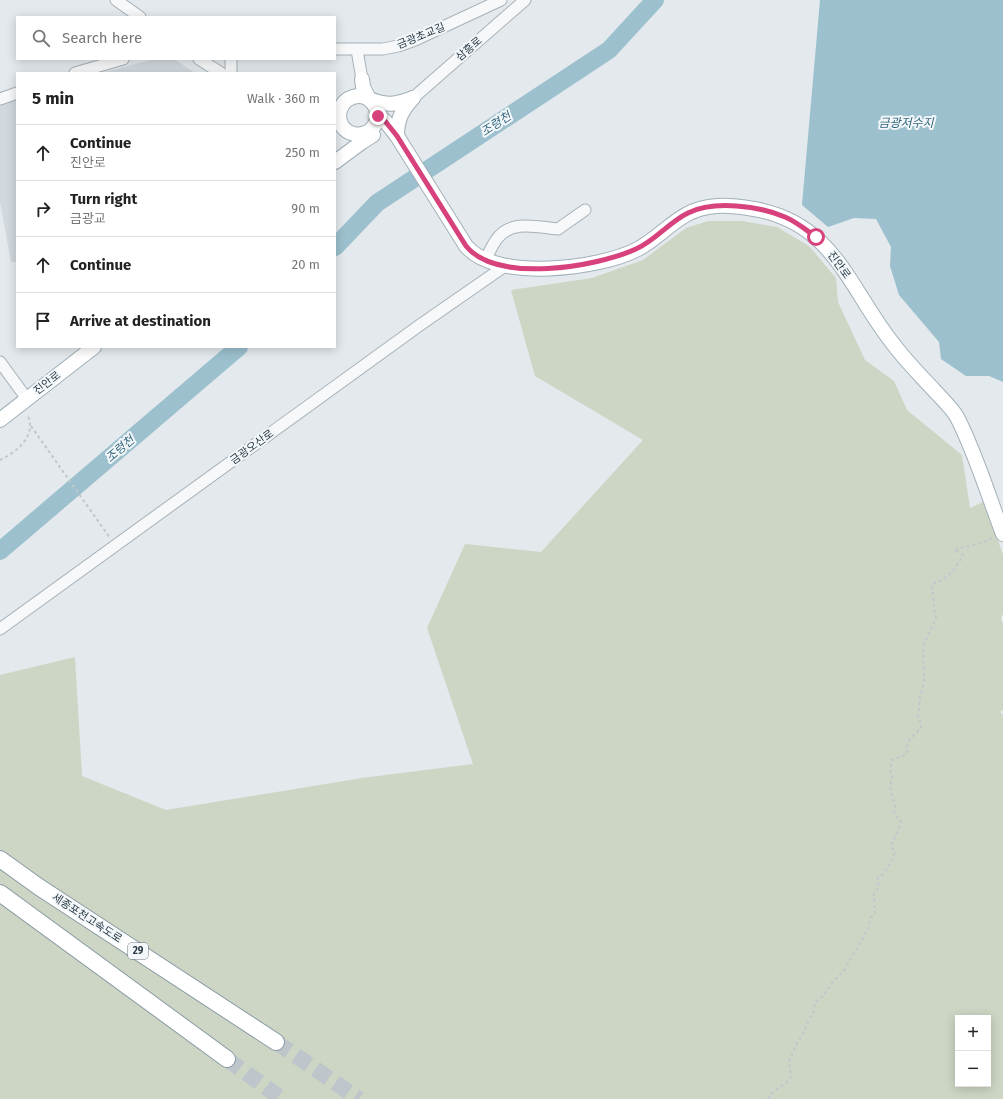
<!DOCTYPE html>
<html lang="en">
<head>
<meta charset="utf-8">
<style>
	body { margin:0; font-family:"Fira Sans","Noto Sans KR",sans-serif; background:#f2f2f2; color:#222 }
	.controls { position:absolute; right:12px; bottom:12px; display:grid; overflow:hidden; border-radius:0px; box-shadow:0 2px 10px #0003 }
	.controls button { width:36px; height:36px; display:grid; place-items:center; padding:0; border:0; border-bottom:1px solid #e0e0e0; background:#fff; color:#222; font:20px sans-serif }
	.stop { position:absolute; width:12px; height:12px; margin:-9px; border:3px solid #d7417c; border-radius:50%; background:#fff }
	.stop.end { background:#d7417c; border-color:#fff; box-shadow:0 1px 4px #0008 }
	.list { margin:0; padding:0; list-style:none }
	h2 { display:flex; justify-content:space-between; align-items:center; height:52px; margin:0; padding:0 16px; font-size:17px }
	h2 small { font-size:13px; font-weight:400; color:#767676 }
	.list li { display:grid; grid-template-columns:26px 1fr auto; gap:12px; align-items:center; box-sizing:border-box; height:56px; padding:0 16px; border-top:1px solid #e0e0e0 }
	.list b { display:block; font-size:15px; white-space:nowrap }
	.list p { margin:0; font-size:13px; white-space:nowrap; color:#767676 }
	.list em { font-size:13px; font-style:normal; color:#767676 }
	.icon { flex:none; width:22px; height:22px; fill:none; stroke:currentColor; stroke-width:2; stroke-linecap:round; stroke-linejoin:round }
	.map { position:relative; flex:none; width:1003px; height:1099px; overflow:hidden }
	.search { position:absolute; background:#fff; box-shadow:0 2px 10px #0003; left:16px; top:16px; width:320px; height:44px; display:flex; align-items:center; gap:10px; box-sizing:border-box; padding:0 14px; border-radius:0px; color:#767676; font-size:15px }
	.panel { position:absolute; background:#fff; box-shadow:0 2px 10px #0003; left:16px; top:72px; width:320px; height:276px; border-radius:0px }
	.map>svg:first-child { display:block }
</style>
</head>
<body>
<div class="map">
<svg width="1003" height="1099" viewBox="0 0 1003 1099">
	<rect width="100%" height="100%" fill="#e3e9ec"/>
	<g fill="#d1d8de">
		<polygon points="154,59 174,59 195,73 102,73"/>
		<polygon points="17,99 17,262 11,262 0,201 0,105"/>
	</g>
	<path fill="#cdd6c4" fill-rule="evenodd" d="M708,221H742L777,227L809,246L836,278L838,302L865,360L894,381L907,410L962,455L970,508L985,501L1003,555V613L1001,618L1003,624V710L1000,712L1003,715V1099H0V675L75,657L82,776L166,810L362,778L473,764L427,628L465,544L541,552L643,440L535,376L511,290L592,278L643,260L686,228ZM958,1018H988V1084H958Z"/>
	<polygon fill="#9cc0ce" points="820,0 1003,0 1003,382 989,376 966,376 941,359 939,342 899,295 890,266 891,247 876,219 854,218 828,227 802,205"/>
	<g fill="none" stroke-linecap="round" stroke-linejoin="round">
		<g stroke="#9cc0ce" stroke-width="18">
			<polyline points="335,247 377,203 609,50 655,0"/>
			<polyline points="0,551 239,347"/>
		</g>
		<g stroke="#bec6cb" stroke-width="16" stroke-dasharray="16 8" stroke-linecap="butt">
			<polyline points="276,1042 359,1099"/>
			<polyline points="227,1059 282,1099"/>
		</g>
		<g stroke="#a7b1b7" stroke-width="13">
			<g id="minor">
				<polyline points="116,0 140,17"/>
				<polyline points="335,49 383,49 398,46 415,40 501,0"/>
				<polyline points="357,50 362,79"/>
				<polyline points="199,59 221,73"/>
				<polyline points="231,59 231,73"/>
				<polyline points="75,73 123,59"/>
				<polyline points="413,98 525,0"/>
				<polyline points="0,99 17,93"/>
				<path d="M485,260C489,253 492,246 496,240C510,219 537,227 558,229L585,210"/>
				<polyline points="0,362 27,399"/>
				<polyline points="0,629 420,325 505,266"/>
			</g>
		</g>
		<g stroke="#a1b0b9" stroke-width="16">
			<g id="major">
				<path d="M362,79L363,87L369,99C388,106 395,105 413,98"/>
				<path d="M378,116C372,146 333,136 340,110C342,104 346,99 353,97C367,93 376,103 378,116L385,121L397,136L466,246C496,282 600,269 638,249C667,233 680,208 717,206C729,205 742,207 754,209C835,223 849,289 894,345C906,361 920,375 933,389C941,398 951,407 957,417C976,454 988,495 1003,534"/>
				<path d="M397,136C397,119 402,110 413,98"/>
				<polyline points="335,162 362,142 373,135"/>
				<polyline points="0,420 94,347"/>
			</g>
		</g>
		<g stroke="#899aa4" stroke-width="18">
			<g id="highway">
				<polyline points="0,859 39,887 276,1042"/>
				<polyline points="0,893 227,1059"/>
			</g>
		</g>
		<g stroke="#c1c7cb" stroke-width="2" stroke-dasharray="3 3" stroke-linecap="butt">
			<polyline points="31,426 110,538"/>
			<path d="M0,460C17,452 38,435 27,414"/>
			<path d="M768,1099C774,1088 783,1088 791,1077L789,1061L797,1043L802,1036L809,1019L814,1011L815,1002C826,995 826,990 833,982C837,977 841,974 845,969L869,927L870,918L875,913L874,893L879,887L877,879C889,870 888,865 895,853L891,845L898,831L901,822L894,814L895,805L890,787L892,777L890,768L892,760L907,754C905,737 915,738 922,725L918,717L920,698L924,682L923,646L936,618L934,609V602L932,584C947,580 956,569 963,555L954,550C966,546 982,545 992,538"/>
		</g>
		<use href="#minor" stroke="#f6f8fa" stroke-width="11"/>
		<use href="#major" stroke="#fff" stroke-width="14"/>
		<use href="#highway" stroke="#fff" stroke-width="16"/>
	</g>
	<g fill="none" stroke-linecap="round" stroke-linejoin="round">
		<path stroke="#d7417c" stroke-width="5" d="M378,116L385,121L397,136L466,246C497,284 596,267 636,249C655,241 669,222 688,213C714,200 759,206 785,217C797,222 806,230 816,237"/>
	</g>
	<g text-anchor="middle" dominant-baseline="central" stroke-width="4" stroke-linejoin="round" paint-order="stroke">
		<rect fill="#f3f7f9" stroke="#66737c" stroke-width="1" x="128" y="943" width="20" height="16" rx="3"/>
		<g font-size="10" font-weight="bold" fill="#293a46">
			<text x="138" y="951">29</text>
		</g>
		<g font-size="11" fill="#293a46" stroke="#f3f7f9">
			<text transform="translate(421 36) rotate(-22)">금광초교길</text>
			<text transform="translate(469 49) rotate(-41)">삼흥로</text>
			<text transform="translate(839 265) rotate(54)">진안로</text>
			<text transform="translate(47 383) rotate(-38)">진안로</text>
			<text transform="translate(252 447) rotate(-36)">금광오산로</text>
			<text transform="translate(87 918) rotate(33)">세종포천고속도로</text>
		</g>
		<g font-size="12" font-style="italic" fill="#30657d" stroke="#f3f7f9">
			<text x="906" y="123">금광저수지</text>
			<text transform="translate(496 124) rotate(-33)">조령천</text>
			<text transform="translate(120 449) rotate(-40)">조령천</text>
		</g>
	</g>
</svg>
<div class="controls">
<button>+</button>
<button>−</button>
</div>
<div class="stop" style="left:816px;top:237px"></div>
<div class="stop end" style="left:378px;top:116px"></div>
<div class="search"><svg class="icon" aria-label="search" viewBox="0 0 24 24"><circle cx="10" cy="10" r="6"/><path d="M15 15l6 6"/></svg>Search here</div>
<section class="panel">
<h2>5 min<small>Walk · 360 m</small></h2>
<ul class="list">
<li><svg class="icon" aria-label="ahead" viewBox="0 0 24 24"><path d="M12 20V5M6 11l6-6 6 6"/></svg><div><b>Continue</b><p>진안로</p></div><em>250 m</em></li>
<li><svg class="icon" aria-label="right" viewBox="0 0 24 24"><path d="M7 20v-9h11M14 6l5 5-5 5"/></svg><div><b>Turn right</b><p>금광교</p></div><em>90 m</em></li>
<li><svg class="icon" aria-label="ahead" viewBox="0 0 24 24"><path d="M12 20V5M6 11l6-6 6 6"/></svg><div><b>Continue</b></div><em>20 m</em></li>
<li><svg class="icon" aria-label="arrive" viewBox="0 0 24 24"><path d="M6 21V4h12l-3 4 3 4H6"/></svg><div><b>Arrive at destination</b></div></li>
</ul>
</section>
</div>
</body>
</html>
